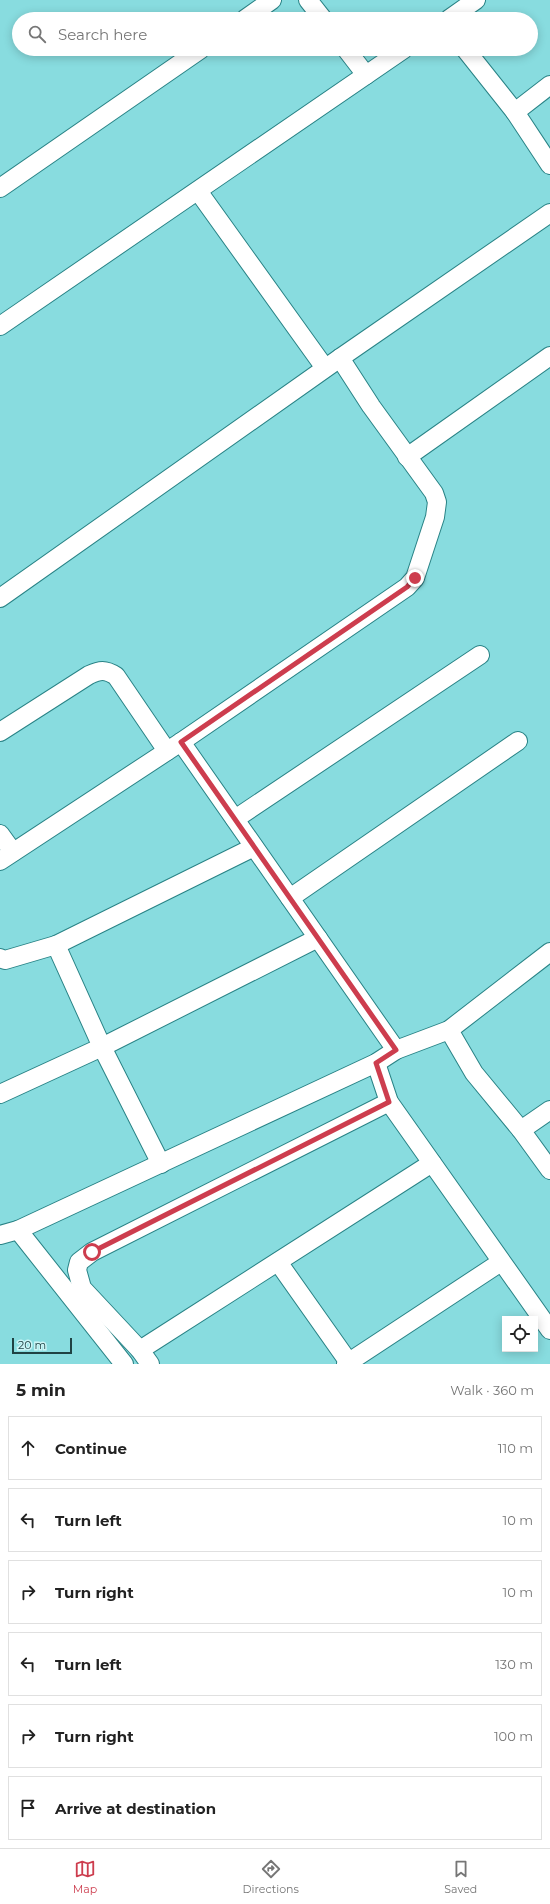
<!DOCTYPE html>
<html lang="en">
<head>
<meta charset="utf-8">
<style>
	body { margin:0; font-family:Montserrat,sans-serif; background:#f6f6f6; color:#222 }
	.controls { position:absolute; right:12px; bottom:12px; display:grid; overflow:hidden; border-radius:0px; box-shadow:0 2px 10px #0003 }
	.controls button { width:36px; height:36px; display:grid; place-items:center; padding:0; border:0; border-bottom:1px solid #e0e0e0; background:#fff; color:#222; font:20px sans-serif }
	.scale { position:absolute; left:12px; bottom:10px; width:60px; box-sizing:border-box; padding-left:4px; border:2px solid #1f4243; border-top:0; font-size:11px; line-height:14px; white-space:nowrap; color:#1f4243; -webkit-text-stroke:3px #cdf5f6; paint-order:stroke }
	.stop { position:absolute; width:12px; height:12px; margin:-9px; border:3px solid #cd3d4e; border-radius:50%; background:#fff }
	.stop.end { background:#cd3d4e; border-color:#fff; box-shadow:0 1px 4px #0008 }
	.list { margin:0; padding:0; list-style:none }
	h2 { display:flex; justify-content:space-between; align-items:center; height:52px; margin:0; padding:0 16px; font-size:17px }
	h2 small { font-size:13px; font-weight:400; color:#767676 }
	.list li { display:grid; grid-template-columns:26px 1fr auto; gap:12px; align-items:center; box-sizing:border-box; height:64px; margin:0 8px 8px; padding:0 8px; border:1px solid #e0e0e0; border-radius:0px }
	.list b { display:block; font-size:15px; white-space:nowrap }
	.list em { font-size:13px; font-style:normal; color:#767676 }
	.icon { flex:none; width:22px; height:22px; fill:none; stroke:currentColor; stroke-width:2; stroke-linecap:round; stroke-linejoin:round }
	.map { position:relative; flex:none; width:550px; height:1364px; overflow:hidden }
	.search { position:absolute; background:#fff; box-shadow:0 2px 10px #0003; left:12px; right:12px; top:12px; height:44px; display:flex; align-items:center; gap:10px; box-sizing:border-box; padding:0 14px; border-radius:22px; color:#767676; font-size:15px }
	.sheet { height:484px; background:#fff }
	nav { display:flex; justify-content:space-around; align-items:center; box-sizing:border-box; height:56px; border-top:1px solid #e0e0e0; background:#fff; font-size:11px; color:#767676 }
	nav a { display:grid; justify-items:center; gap:2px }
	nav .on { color:#cd3d4e }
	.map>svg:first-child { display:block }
</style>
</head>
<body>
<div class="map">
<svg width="550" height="1364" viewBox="0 0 550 1364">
	<rect width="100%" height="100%" fill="#88dcdf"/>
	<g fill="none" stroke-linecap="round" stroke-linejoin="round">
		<g stroke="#298386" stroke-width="20">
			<g id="minor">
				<polyline points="308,0 323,19"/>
				<polyline points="245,19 272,0"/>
				<polyline points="449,19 476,0"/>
				<polyline points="346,49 366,75"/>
				<polyline points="465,49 515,112"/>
				<polyline points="550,85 515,112 550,165"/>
				<polyline points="0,188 201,49"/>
				<polyline points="198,191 325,368"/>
				<polyline points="0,326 404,49"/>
				<polyline points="407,457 550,356"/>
				<polyline points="0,598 340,358 550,213"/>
				<path d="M0,732L89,675C100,670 105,669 116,676L167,751"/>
				<polyline points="181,742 396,1050"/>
				<polyline points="235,819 480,655"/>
				<polyline points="0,834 13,852"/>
				<polyline points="0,861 181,742 407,587 415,578 435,517 437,502 434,493 371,406 340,358"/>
				<polyline points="290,898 518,741"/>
				<polyline points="0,958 5,960 56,945"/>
				<polyline points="449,1030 474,1073 521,1130 550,1170"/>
				<polyline points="376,1063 389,1102 550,1330"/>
				<polyline points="0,1094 102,1047 318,938"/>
				<polyline points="521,1130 550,1110"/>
				<polyline points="161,1164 102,1047 56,945 254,847"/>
				<polyline points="18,1230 124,1364"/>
				<polyline points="0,1235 18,1230 376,1063 396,1050 449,1030 550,952"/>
				<polyline points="278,1262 350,1364"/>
				<polyline points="140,1350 432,1163"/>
				<polyline points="150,1364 140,1350 82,1288 77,1270 79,1262 92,1252 389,1102"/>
				<polyline points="346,1364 501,1262"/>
			</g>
		</g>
		<use href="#minor" stroke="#fff" stroke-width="18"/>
	</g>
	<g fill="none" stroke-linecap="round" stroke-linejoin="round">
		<polyline stroke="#cd3d4e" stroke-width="5" points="92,1252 389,1102 376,1063 396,1050 181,742 407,587 415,578"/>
	</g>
</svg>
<div class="controls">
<button><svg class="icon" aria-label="locate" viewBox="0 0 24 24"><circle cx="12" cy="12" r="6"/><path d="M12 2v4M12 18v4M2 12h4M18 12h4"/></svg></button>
</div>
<div class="scale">20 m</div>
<div class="stop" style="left:92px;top:1252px"></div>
<div class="stop end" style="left:415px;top:578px"></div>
<div class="search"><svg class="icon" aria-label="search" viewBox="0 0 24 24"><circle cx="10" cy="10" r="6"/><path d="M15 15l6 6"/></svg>Search here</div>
</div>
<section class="sheet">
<h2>5 min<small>Walk · 360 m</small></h2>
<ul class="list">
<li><svg class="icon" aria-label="ahead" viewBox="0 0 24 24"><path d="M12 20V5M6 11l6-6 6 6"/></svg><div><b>Continue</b></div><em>110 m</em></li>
<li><svg class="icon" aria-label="left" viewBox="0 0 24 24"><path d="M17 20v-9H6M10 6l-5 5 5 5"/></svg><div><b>Turn left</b></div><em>10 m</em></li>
<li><svg class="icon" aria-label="right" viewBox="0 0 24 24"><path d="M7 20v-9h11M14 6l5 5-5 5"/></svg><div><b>Turn right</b></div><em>10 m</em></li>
<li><svg class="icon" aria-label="left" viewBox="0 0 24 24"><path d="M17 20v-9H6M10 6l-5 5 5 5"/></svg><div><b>Turn left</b></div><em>130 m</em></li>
<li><svg class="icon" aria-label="right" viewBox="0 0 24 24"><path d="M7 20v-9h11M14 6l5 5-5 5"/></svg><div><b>Turn right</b></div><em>100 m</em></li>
<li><svg class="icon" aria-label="arrive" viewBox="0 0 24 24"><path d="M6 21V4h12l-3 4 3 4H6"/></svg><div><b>Arrive at destination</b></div></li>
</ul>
</section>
<nav>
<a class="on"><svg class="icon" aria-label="map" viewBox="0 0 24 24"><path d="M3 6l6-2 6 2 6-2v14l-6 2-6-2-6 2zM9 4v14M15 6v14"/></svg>Map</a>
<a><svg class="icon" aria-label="directions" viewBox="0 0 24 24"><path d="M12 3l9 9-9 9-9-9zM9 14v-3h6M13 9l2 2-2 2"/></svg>Directions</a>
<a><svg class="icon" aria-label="saved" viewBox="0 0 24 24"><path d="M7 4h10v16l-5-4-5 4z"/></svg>Saved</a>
</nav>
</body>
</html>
